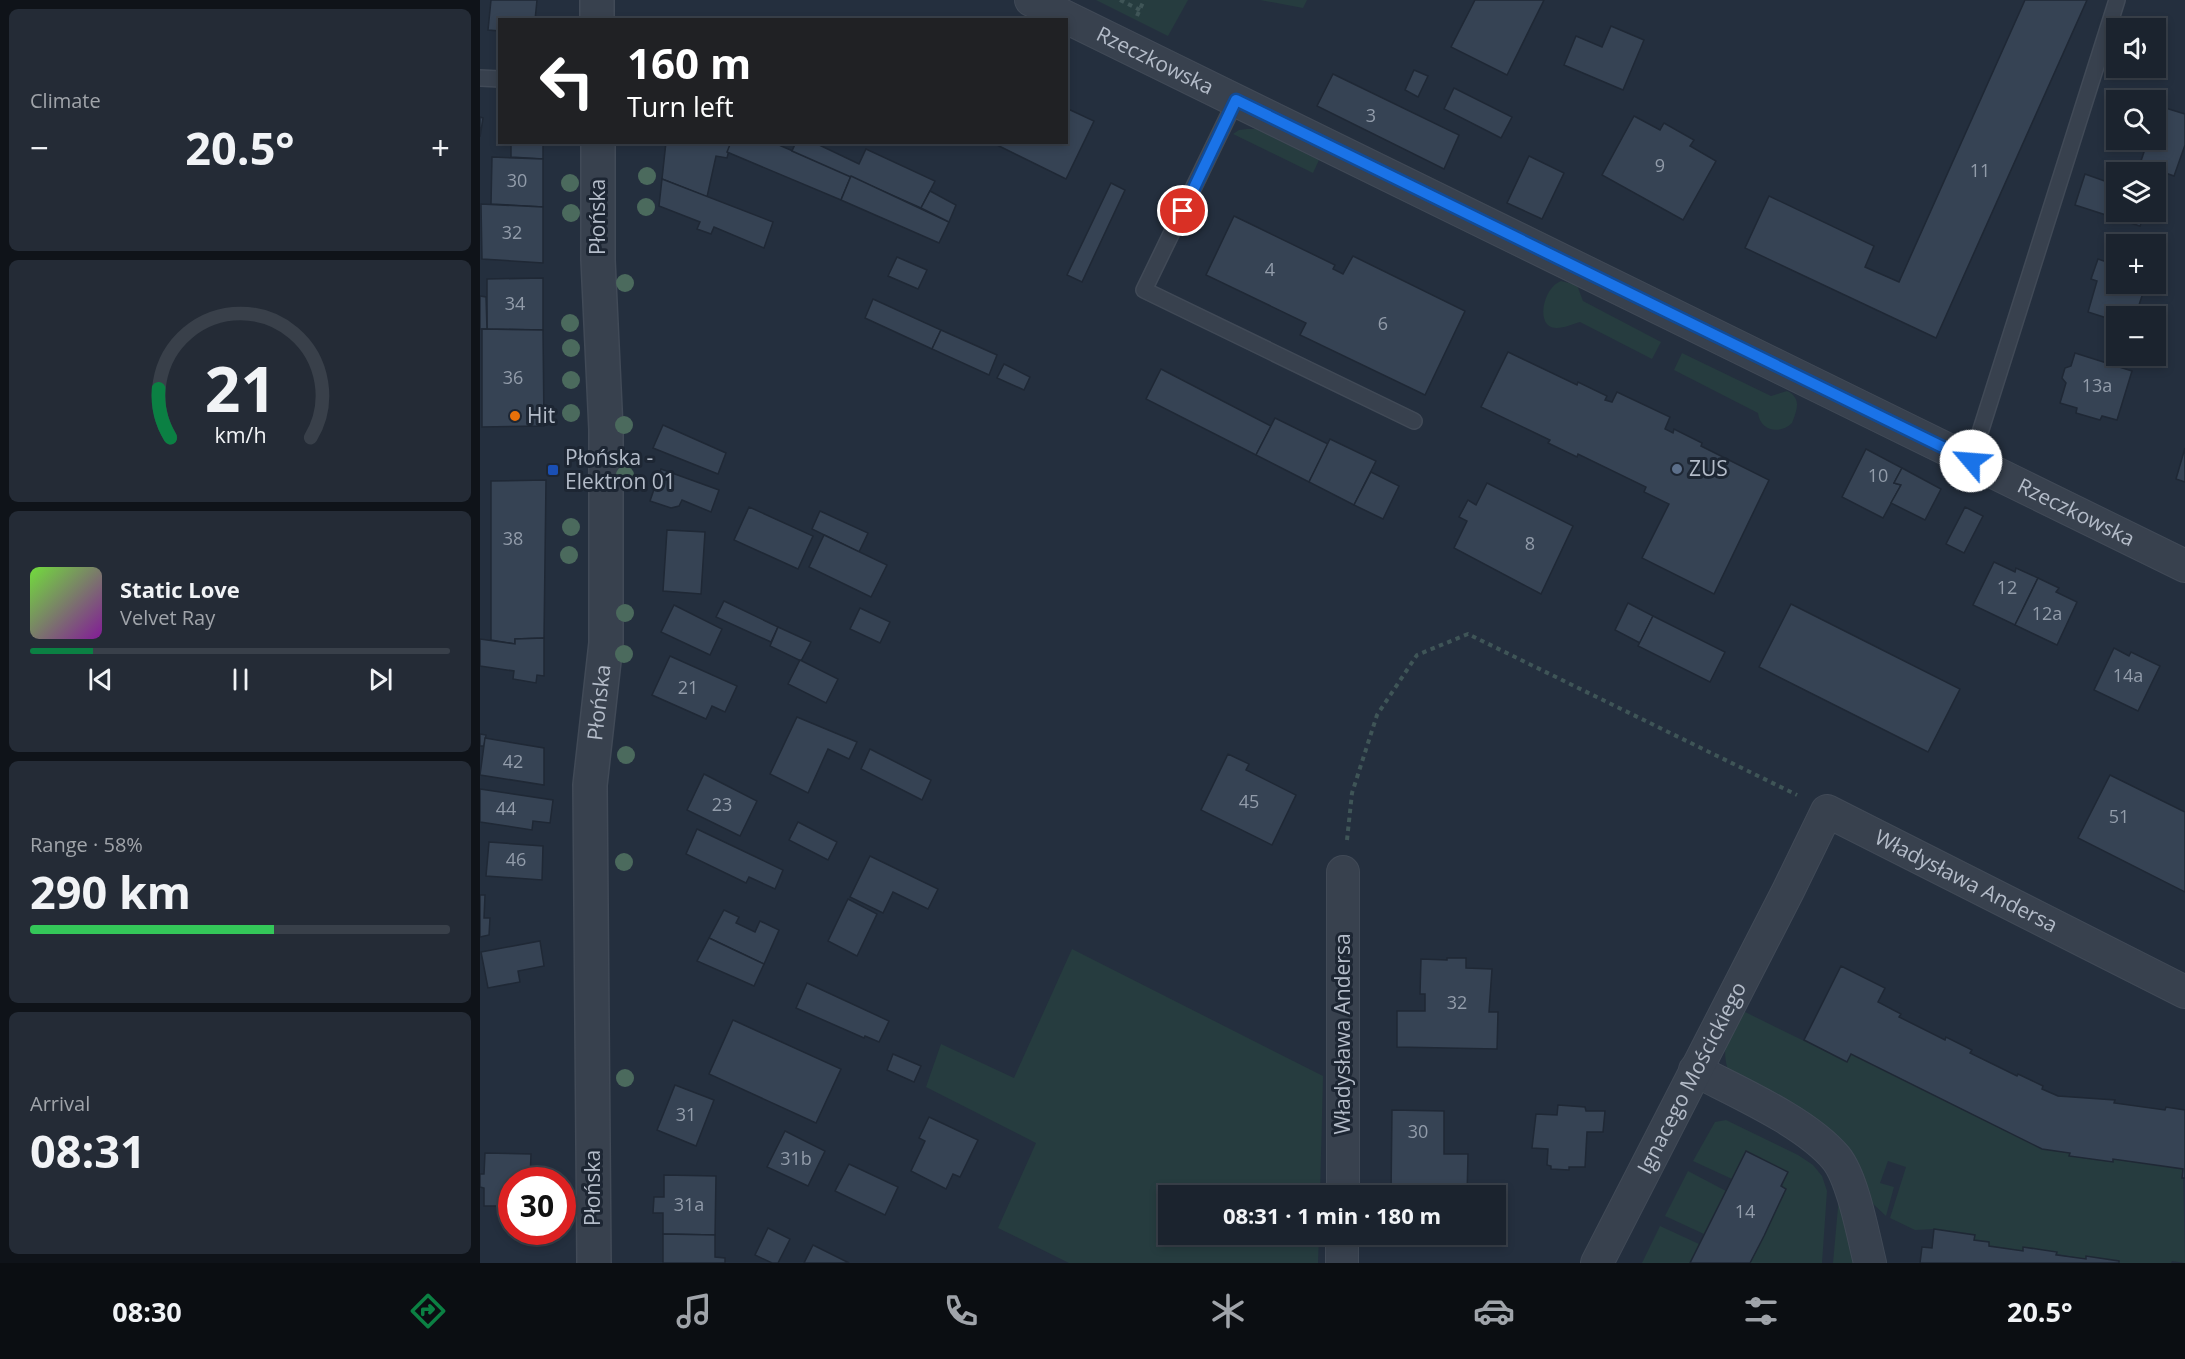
<!DOCTYPE html>
<meta charset="utf-8">
<style>
:root{--surface:#1b232e;--page:#242b36;--text:#f1f3f6;--muted:#a0a4aa;--line:#39404a;--accent:#0b8043}
body{margin:0;font-family:"Open Sans",sans-serif;background:var(--page);color:var(--text);height:100vh;display:flex;flex-direction:column;font-size:22px;white-space:nowrap}
*{box-sizing:border-box;margin:0}
p{font-size:20px;color:var(--muted)}
.icon{flex:none;width:33px;height:33px;fill:none;stroke:currentColor;stroke-width:2;stroke-linecap:round;stroke-linejoin:round}
.map{position:relative;flex:1;overflow:hidden}
.panel{display:flex;flex-direction:column;gap:9px;padding:9px;background:#0f1319;width:480px}
.panel>*{flex:none}
.top-card{position:absolute;left:18px;top:18px;width:570px;height:126px;border-radius:0px;box-shadow:0 3px 9px #0003,0 0 0 2px var(--line);background:#202124;color:#fff;overflow:hidden}
.fabs{position:absolute;left:1626px;top:18px;display:grid;gap:12px}
.fabs a{display:grid;place-items:center;width:60px;height:60px;border-radius:0px;background:var(--surface);box-shadow:0 3px 9px #0003,0 0 0 2px var(--line);font-size:30px}
.speed{position:absolute;left:18px;top:1167px;display:flex;gap:12px;font-size:30px;font-weight:700;text-align:center}
.speed>*{display:grid;place-content:center;width:78px;height:78px;border-radius:50%;background:var(--surface);box-shadow:0 3px 9px #0003,0 0 0 2px var(--line);line-height:1}
.speed .limit{border:9px solid #d22;background:#fff;color:#111}
.pin{position:absolute;display:grid;place-items:center;width:51px;height:51px;color:#fff;margin:-26px;border:3px solid #fff;border-radius:50%;box-shadow:0 2px 6px #0007}
.me{position:absolute;width:66px;margin:-33px;rotate:297deg;stroke-linejoin:round;filter:drop-shadow(0 0 4px #0008)}
.turn{display:flex;align-items:center;gap:21px;height:126px;padding:0 30px;font-size:27px}
.turn .icon{width:78px;height:78px;stroke-width:2.5}
.turn b{display:block;font-size:42px;line-height:51px}
.big{font-size:45px;font-weight:700;line-height:1.1}
.panel .widget{flex:1;display:flex;flex-direction:column;justify-content:center;gap:9px;min-width:0;padding:0 21px;border-radius:9px;background:var(--page)}
.panel .dial{align-items:center;gap:0}
.dial svg{height:156px;overflow:visible;fill:none;stroke:var(--line);stroke-width:7;stroke-linecap:round;text-anchor:middle}
.dial text{fill:var(--text);stroke:none}
.song{display:flex;align-items:center;gap:18px}
.cover{width:72px;height:72px;border-radius:9px;background:linear-gradient(135deg,hsl(100 70% 55%),hsl(290 70% 35%))}
.played{height:6px;border-radius:3px;background:linear-gradient(90deg,var(--accent) 15%,var(--line) 15%)}
.keys{display:flex;justify-content:space-around;direction:ltr}
.heat{display:flex;justify-content:space-between;align-items:center;font-size:33px;direction:ltr}
.charge{height:9px;border-radius:4px;background:linear-gradient(90deg,#34c759 58%,var(--line) 0)}
.trip{position:absolute;left:678px;top:1185px;width:348px;height:60px;border-radius:0px;background:var(--surface);box-shadow:0 3px 9px #0003,0 0 0 2px var(--line);font-weight:700;line-height:60px;text-align:center}
.tabs{display:flex;height:96px;justify-content:space-around;align-items:center;background:#0b0e12;color:var(--muted)}
.tabs .icon{width:42px;height:42px}
.tabs .active{color:var(--accent)}
.tabs b{font-size:27px;color:var(--text)}
main{display:flex;flex:1;min-height:0}
.map>svg:first-child{display:block}
.green{fill:#263c3f}
.building{fill:#364354;stroke:#1f2835;stroke-width:1.5}
.lines{fill:none;stroke-linecap:round;stroke-linejoin:round}
.service-casing{stroke:#414a57;stroke-width:18}
.minor-casing{stroke:#414a57;stroke-width:34}
.tertiary-casing{stroke:#414a57;stroke-width:36}
.path{stroke:#3f5557;stroke-width:4;stroke-dasharray:4.5 4.5;stroke-linecap:butt}
.service{stroke:#38414e;stroke-width:15}
.minor{stroke:#38414e;stroke-width:32}
.tertiary{stroke:#38414e;stroke-width:33}
.tree{fill:#4b6a5d}
.route-casing{stroke:#114b97;stroke-width:15}
.route{stroke:#1a73e8;stroke-width:10}
.food-dot{fill:#e8710a;stroke:#1d2633;stroke-width:2}
.service-dot{fill:#5c6f8a;stroke:#1d2633;stroke-width:2}
.transit-dot{fill:#1a4fb4;stroke:#1d2633;stroke-width:2}
.labels{text-anchor:middle;stroke-width:6;stroke-linejoin:round;paint-order:stroke}
.number-label{font-size:18px;fill:#929caa}
.street-label{font-size:21px;fill:#b4bcc9;stroke:#1d2633}
.poi-label{font-size:21px;fill:#b4bcc9;stroke:#1d2633;text-anchor:start}
</style>
<main>
<section class="panel">
<div class="widget"><p>Climate</p>
<div class="heat"><a>−</a><b class="big">20.5°</b><a>+</a></div>
</div>
<div class="widget dial"><svg viewBox="0 0 100 80">
<path d="M14 69A42 42 0 1 1 86 69"/>
<path d="M14 69A42 42 0 0 1 8 44" stroke="#0b8043"/>
<text x="50" y="56" font-size="32" font-weight="700">21</text>
<text x="50" y="72" font-size="11">km/h</text>
</svg></div>
<div class="widget">
<div class="song"><i class="cover"></i><div><b>Static Love</b><p>Velvet Ray</p></div></div>
<div class="played"></div>
<div class="keys"><svg class="icon" aria-label="previous" viewBox="0 0 24 24"><path d="M18 5L8 12l10 7zM5 5v14"/></svg><svg class="icon" aria-label="pause" viewBox="0 0 24 24"><path d="M8 5v14M16 5v14"/></svg><svg class="icon" aria-label="next" viewBox="0 0 24 24"><path d="M6 5l10 7-10 7zM19 5v14"/></svg></div>
</div>
<div class="widget"><p>Range · 58%</p><b class="big">290 km</b><div class="charge"></div></div>
<div class="widget"><p>Arrival</p><b class="big">08:31</b></div>
</section>
<div class="map">
<svg width="1705" height="1263" viewBox="0 0 1705 1263">
<rect width="100%" height="100%" fill="#242f3e"/>
<!-- green -->
<g class="green">
<polygon points="616,0 708,0 688,36"/>
<polygon points="780,0 827,0 823,8"/>
<polygon points="767,129 776,129 839,160 833,173 753,134 759,130"/>
<path d="M1081 281 1097 285 1103 301 1181 342 1172 359 1100 322C1093 324 1084 328 1077 328 1055 329 1062 288 1081 281Z"/>
<path d="M1202 353 1291 396 1307 391C1322 398 1317 410 1312 423 1300 435 1280 431 1278 413L1194 370Z"/>
<polygon points="592,949 843,1076 840,1195 688,1196 688,1234 839,1235 838,1263 589,1263 518,1228 556,1143 446,1087 461,1044 534,1078"/>
<path d="M1261 1010 1367 1062 1371 1054 1562 1149 1590 1153 1589 1156 1632 1162 1633 1159 1703 1169 1705 1263 1692 1261 1691 1263H1639V1261L1606 1256V1259L1543 1248V1251L1509 1246V1242L1494 1240 1495 1236 1454 1229 1435 1230 1410 1218 1426 1167 1408 1161 1400 1183 1414 1187 1406 1216 1247 1067C1241 1041 1250 1032 1261 1010Z"/>
<polygon points="1246,1120 1318,1155 1333,1165 1342,1176 1347,1191 1342,1263 1270,1263 1284,1236 1307,1173 1252,1179 1213,1161 1235,1122"/>
<polygon points="1208,1171 1246,1191 1224,1234 1185,1216"/>
<polygon points="1359,1196 1373,1255 1374,1263 1353,1263"/>
<polygon points="1180,1226 1219,1244 1210,1263 1162,1263"/>
</g>
<!-- building -->
<g class="building">
<polygon points="11,0 57,0 55,20 20,20 20,31 8,30"/>
<polygon points="995,0 1064,0 1027,75 971,47"/>
<polygon points="1545,0 1607,0 1456,338 1265,248 1289,196 1394,246 1385,267 1419,282"/>
<polygon points="1131,26 1164,40 1143,90 1084,65 1096,36 1122,47"/>
<polygon points="934,70 948,76 938,97 925,90"/>
<polygon points="853,74 979,135 964,169 837,106"/>
<polygon points="974,88 1032,117 1021,138 964,109"/>
<polygon points="1679,106 1705,114 1705,145 1694,176 1660,164 1668,140 1676,140 1676,117"/>
<polygon points="586,108 614,121 586,179 511,142 586,142"/>
<polygon points="1154,116 1180,130 1184,123 1214,140 1210,146 1236,161 1203,220 1122,175"/>
<polygon points="0,117 3,118 0,137"/>
<polygon points="31,142 63,142 63,159 31,157"/>
<polygon points="186,142 251,142 247,158 236,156 227,197 182,179"/>
<polygon points="251,142 292,142 371,176 361,200 247,152"/>
<polygon points="316,142 333,142 379,164 386,149 455,181 441,208 312,151"/>
<polygon points="1049,156 1084,173 1062,219 1027,203"/>
<polygon points="12,157 63,159 63,207 11,204"/>
<polygon points="1605,174 1636,185 1636,212 1665,212 1660,226 1595,205"/>
<polygon points="371,176 469,222 459,243 361,200"/>
<polygon points="182,179 293,222 284,248 234,227 231,234 217,229 220,222 179,206"/>
<polygon points="631,183 645,190 602,282 587,275"/>
<polygon points="450,191 476,205 469,222 441,208"/>
<polygon points="1,204 63,207 63,263 2,259"/>
<polygon points="754,216 855,265 853,269 863,274 873,256 985,311 945,395 820,335 826,323 726,275"/>
<polygon points="417,257 447,270 438,289 408,276"/>
<polygon points="1618,259 1636,265 1636,284 1666,284 1659,305 1665,306 1662,316 1636,316 1636,321 1608,312 1617,281 1611,279"/>
<polygon points="63,278 63,330 7,329 7,279"/>
<polygon points="0,296 6,297 7,329 0,329"/>
<polygon points="393,299 461,330 452,349 385,318"/>
<polygon points="2,329 63,330 64,426 2,427"/>
<polygon points="461,330 517,355 509,375 452,349"/>
<polygon points="1028,352 1097,385 1098,382 1127,396 1125,400 1132,402 1137,392 1190,417 1185,429 1193,433 1194,429 1222,443 1221,446 1289,480 1234,594 1162,558 1189,504 1164,492 1166,487 1098,454 1097,457 1068,443 1070,440 1001,407"/>
<polygon points="1595,353 1652,371 1637,420 1622,416 1620,420 1596,413 1597,408 1580,403 1586,383 1582,378 1585,368 1591,366"/>
<polygon points="524,364 550,377 544,390 517,378"/>
<polygon points="681,369 791,426 776,455 666,399"/>
<polygon points="795,418 848,444 829,482 776,455"/>
<polygon points="183,425 246,453 238,474 173,448"/>
<polygon points="850,439 896,461 874,505 829,482"/>
<polygon points="1705,448 1705,482 1696,479"/>
<polygon points="1386,449 1422,468 1414,483 1421,485 1403,518 1362,497"/>
<polygon points="1422,468 1461,489 1445,520 1411,503 1421,485 1414,483"/>
<polygon points="181,469 239,490 231,512 202,500 199,506 191,508 170,501"/>
<polygon points="891,472 919,486 903,519 874,505"/>
<polygon points="66,480 64,638 35,639 35,644 11,640 11,481"/>
<polygon points="1007,483 1093,526 1061,594 974,548 987,521 979,517 988,500 996,505"/>
<polygon points="269,507 333,536 318,569 254,540"/>
<polygon points="1485,507 1503,516 1484,553 1466,544"/>
<polygon points="340,511 388,533 379,552 332,529"/>
<polygon points="187,530 225,532 221,594 183,591"/>
<polygon points="344,535 407,565 391,597 329,567"/>
<polygon points="1514,562 1535,572 1536,568 1558,578 1535,625 1493,605"/>
<polygon points="1558,578 1579,588 1576,592 1597,602 1577,645 1535,625"/>
<polygon points="244,601 298,627 291,642 236,617"/>
<polygon points="1148,603 1173,616 1160,643 1135,630"/>
<polygon points="1311,604 1480,689 1448,752 1279,667"/>
<polygon points="194,605 242,629 230,655 181,632"/>
<polygon points="380,608 410,622 400,643 370,629"/>
<polygon points="1173,616 1245,652 1230,682 1158,646"/>
<polygon points="298,627 331,642 321,661 290,646"/>
<polygon points="64,638 64,676 57,675 56,683 33,679 34,671 0,666 0,639 35,644 35,639"/>
<polygon points="1634,648 1649,656 1651,652 1680,666 1658,711 1614,690"/>
<polygon points="190,656 257,686 245,712 232,706 226,719 172,695"/>
<polygon points="320,660 358,679 346,703 308,684"/>
<polygon points="317,717 377,742 369,759 348,749 328,793 290,774"/>
<polygon points="0,734 6,735 4,746 0,746"/>
<polygon points="5,738 64,748 64,785 0,775"/>
<polygon points="390,749 451,780 442,800 381,769"/>
<polygon points="748,754 769,764 766,770 816,795 792,845 721,810"/>
<polygon points="224,774 277,801 260,836 207,810"/>
<polygon points="1630,775 1705,812 1705,892 1598,838"/>
<polygon points="0,789 73,800 70,823 53,821 52,830 0,822"/>
<polygon points="318,822 357,842 348,860 309,840"/>
<polygon points="217,829 303,870 295,889 269,877 266,883 206,854"/>
<polygon points="9,842 63,846 62,880 6,876"/>
<polygon points="390,856 458,889 448,909 413,892 403,913 370,897"/>
<polygon points="0,895 5,895 4,918 10,918 9,935 0,937"/>
<polygon points="368,899 397,914 377,956 348,941"/>
<polygon points="244,910 259,917 256,923 275,932 280,921 299,930 284,964 229,938"/>
<polygon points="229,938 284,964 274,986 217,961"/>
<polygon points="60,941 64,966 38,971 40,982 8,988 1,952"/>
<polygon points="967,958 986,958 986,968 1012,969 1009,1012 1018,1012 1017,1049 917,1047 917,1011 945,1011 945,994 940,994 941,959 967,960"/>
<polygon points="1361,966 1405,988 1398,1002 1421,1014 1419,1017 1465,1040 1466,1037 1492,1050 1490,1053 1537,1076 1538,1074 1563,1086 1562,1089 1578,1096 1635,1100 1634,1103 1685,1110 1686,1107 1705,1110 1705,1178 1702,1178 1703,1169 1633,1159 1633,1162 1589,1156 1590,1153 1562,1149 1371,1054 1367,1062 1324,1040"/>
<polygon points="327,983 409,1021 399,1042 385,1036 384,1038 316,1008"/>
<polygon points="253,1020 361,1069 336,1123 229,1074"/>
<polygon points="413,1054 441,1066 434,1082 407,1070"/>
<polygon points="195,1085 234,1100 216,1146 177,1130"/>
<polygon points="1078,1105 1105,1107 1106,1111 1125,1111 1123,1132 1107,1132 1105,1167 1089,1167 1089,1170 1071,1169 1071,1166 1067,1165 1068,1149 1052,1148 1056,1114 1077,1115"/>
<polygon points="912,1110 964,1111 964,1154 988,1154 987,1196 911,1196"/>
<polygon points="449,1117 498,1140 480,1177 473,1174 466,1189 431,1171 445,1141 439,1138"/>
<polygon points="305,1131 345,1151 328,1186 287,1167"/>
<polygon points="1266,1151 1308,1172 1301,1186 1306,1189 1284,1236 1270,1263 1210,1263"/>
<polygon points="5,1153 51,1154 50,1180 32,1180 32,1206 4,1206 4,1188 0,1187 0,1174 4,1174"/>
<polygon points="369,1164 418,1187 405,1215 355,1191"/>
<polygon points="184,1175 236,1176 235,1235 183,1234 183,1213 173,1213 174,1197 184,1197"/>
<polygon points="288,1228 310,1239 298,1263 292,1263 275,1255"/>
<polygon points="1454,1229 1495,1235 1494,1240 1509,1242 1509,1246 1543,1251 1543,1247 1577,1252 1576,1255 1606,1259 1606,1256 1639,1261 1639,1263 1440,1263 1442,1247 1452,1248"/>
<polygon points="183,1234 235,1235 235,1257 245,1258 245,1263 183,1263"/>
<polygon points="333,1245 369,1263 324,1263"/>
</g>
<g class="lines">
<defs>
<g id="service">
<polyline points="0,78 20,79"/>
<polyline points="756,100 664,290 934,421"/>
<polyline points="1491,461 1637,0"/>
</g>
<g id="minor">
<path id="s1" d="M551 0 1705 566"/>
<path d="M1215 1070C1257 1092 1326 1122 1356 1158 1373 1179 1383 1235 1390 1263"/>
<polyline points="863,1196 863,872"/>
<polyline points="862,1263 862,1234"/>
<path id="s2" d="M1117 1263 1308 891 1347 811 1705 992"/>
</g>
<g id="tertiary">
<polyline points="117,20 117,0"/>
<path id="s3" d="M114 1263 110 785 126 643V430L118 260V142"/>
</g>
</defs>
<!-- service casing -->
<use href="#service" class="service-casing"/>
<!-- minor casing -->
<use href="#minor" class="minor-casing"/>
<!-- tertiary casing -->
<use href="#tertiary" class="tertiary-casing"/>
<!-- path -->
<g class="path">
<polyline points="640,0 660,10"/>
<polyline points="657,16 664,0"/>
<polyline points="867,840 872,793 897,715 937,655 988,634 1317,795"/>
</g>
<!-- service -->
<use href="#service" class="service"/>
<!-- minor -->
<use href="#minor" class="minor"/>
<!-- tertiary -->
<use href="#tertiary" class="tertiary"/>
</g>
<!-- trees -->
<g class="tree">
<circle cx="167" cy="176" r="9"/>
<circle cx="90" cy="183" r="9"/>
<circle cx="166" cy="207" r="9"/>
<circle cx="91" cy="213" r="9"/>
<circle cx="145" cy="283" r="9"/>
<circle cx="90" cy="323" r="9"/>
<circle cx="91" cy="348" r="9"/>
<circle cx="91" cy="380" r="9"/>
<circle cx="91" cy="413" r="9"/>
<circle cx="144" cy="425" r="9"/>
<circle cx="145" cy="475" r="9"/>
<circle cx="91" cy="527" r="9"/>
<circle cx="89" cy="555" r="9"/>
<circle cx="145" cy="613" r="9"/>
<circle cx="144" cy="654" r="9"/>
<circle cx="146" cy="755" r="9"/>
<circle cx="144" cy="862" r="9"/>
<circle cx="145" cy="1078" r="9"/>
</g>
<g class="lines">
<defs>
<polyline id="route" points="703,211 756,100 1491,461"/>
</defs>
<!-- route casing -->
<use href="#route" class="route-casing"/>
<!-- route -->
<use href="#route" class="route"/>
</g>
<!-- markers -->
<circle class="food-dot" cx="35" cy="416" r="6"/>
<circle class="service-dot" cx="1197" cy="469" r="6"/>
<rect class="transit-dot" x="67" y="464" width="12" height="12" rx="3"/>
<g class="labels">
<!-- number labels -->
<g class="number-label">
<text x="891" y="122">3</text>
<text x="1180" y="172">9</text>
<text x="1500" y="177">11</text>
<text x="37" y="187">30</text>
<text x="32" y="239">32</text>
<text x="790" y="276">4</text>
<text x="35" y="310">34</text>
<text x="903" y="330">6</text>
<text x="33" y="384">36</text>
<text x="1617" y="392">13a</text>
<text x="1398" y="482">10</text>
<text x="33" y="545">38</text>
<text x="1050" y="550">8</text>
<text x="1527" y="594">12</text>
<text x="1567" y="620">12a</text>
<text x="1648" y="682">14a</text>
<text x="208" y="694">21</text>
<text x="33" y="768">42</text>
<text x="769" y="808">45</text>
<text x="242" y="811">23</text>
<text x="26" y="815">44</text>
<text x="1639" y="823">51</text>
<text x="36" y="866">46</text>
<text x="977" y="1009">32</text>
<text x="206" y="1121">31</text>
<text x="938" y="1138">30</text>
<text x="316" y="1165">31b</text>
<text x="209" y="1211">31a</text>
<text x="1265" y="1218">14</text>
</g>
<!-- street labels -->
<g class="street-label">
<text dy="7" stroke="none"><textPath href="#s1" startOffset="138">Rzeczkowska</textPath></text>
<text transform="translate(118 217) rotate(-90)" y="7">Płońska</text>
<text dy="7" stroke="none"><textPath href="#s1" startOffset="1164">Rzeczkowska</textPath></text>
<text dy="7" stroke="none"><textPath href="#s3" startOffset="561">Płońska</textPath></text>
<text dy="7" stroke="none"><textPath href="#s2" startOffset="663">Władysława Andersa</textPath></text>
<text transform="translate(863 1034) rotate(-90)" y="7">Władysława Andersa</text>
<text dy="7" stroke="none"><textPath href="#s2" startOffset="208">Ignacego Mościckiego</textPath></text>
<text transform="translate(113 1188) rotate(-90)" y="7">Płońska</text>
</g>
<!-- poi labels -->
<g class="poi-label">
<text x="47" y="423">Hit</text>
<text x="85" y="465">Płońska -<tspan x="85" dy="24">Elektron 01</tspan></text>
<text x="1209" y="476">ZUS</text>
</g>
</g>
</svg>
<div class="fabs">
<a><svg class="icon" aria-label="sound" viewBox="0 0 24 24"><path d="M4 9h4l5-4v14l-5-4H4zM17 9q2 3 0 6"/></svg></a>
<a><svg class="icon" aria-label="search" viewBox="0 0 24 24"><circle cx="10" cy="10" r="6"/><path d="M15 15l6 6"/></svg></a>
<a><svg class="icon" aria-label="layers" viewBox="0 0 24 24"><path d="M12 4l9 5-9 5-9-5zM3 14l9 5 9-5"/></svg></a>
<a>+</a>
<a>−</a>
</div>
<div class="speed"><div class="limit">30</div></div>
<div class="pin" style="left:703px;top:211px;background:#d93025"><svg class="icon" aria-label="arrive" viewBox="0 0 24 24"><path d="M6 21V4h12l-3 4 3 4H6"/></svg></div>
<svg class="me" style="left:1491px;top:461px" viewBox="-20 -20 40 40"><circle r="19" fill="#fff"/><path d="M0-13L10 11 0 6-10 11z" fill="#1a73e8"/></svg>
<div class="trip">08:31 · 1 min · 180 m</div>
<div class="top-card">
<div class="turn"><svg class="icon" aria-label="left" viewBox="0 0 24 24"><path d="M17 20v-9H6M10 6l-5 5 5 5"/></svg><div><b>160 m</b>Turn left</div></div>
</div>
</div>
</main>
<nav class="tabs">
<b>08:30</b>
<svg class="icon active" aria-label="directions" viewBox="0 0 24 24"><path d="M12 3l9 9-9 9-9-9zM9 14v-3h6M13 9l2 2-2 2"/></svg>
<svg class="icon" aria-label="music" viewBox="0 0 24 24"><path d="M9 18V5l10-2v13"/><circle cx="6" cy="18" r="3"/><circle cx="16" cy="16" r="3"/></svg>
<svg class="icon" aria-label="phone" viewBox="0 0 24 24"><path d="M5 4h4l2 5-3 2q2 4 5 5l2-3 5 2v4C11 20 4 13 5 4z"/></svg>
<svg class="icon" aria-label="climate" viewBox="0 0 24 24"><path d="M12 3v18M4 7l16 10M4 17L20 7"/></svg>
<svg class="icon" aria-label="car" viewBox="0 0 24 24"><path d="M5 17H2v-5l4-1 3-4h7l3 4 3 1v5h-3M9 17h6M6 11h13"/><circle cx="7" cy="17" r="2"/><circle cx="17" cy="17" r="2"/></svg>
<svg class="icon" aria-label="filters" viewBox="0 0 24 24"><path d="M4 7h16M4 17h16"/><circle cx="9" cy="7" r="2"/><circle cx="15" cy="17" r="2"/></svg>
<b>20.5°</b>
</nav>
